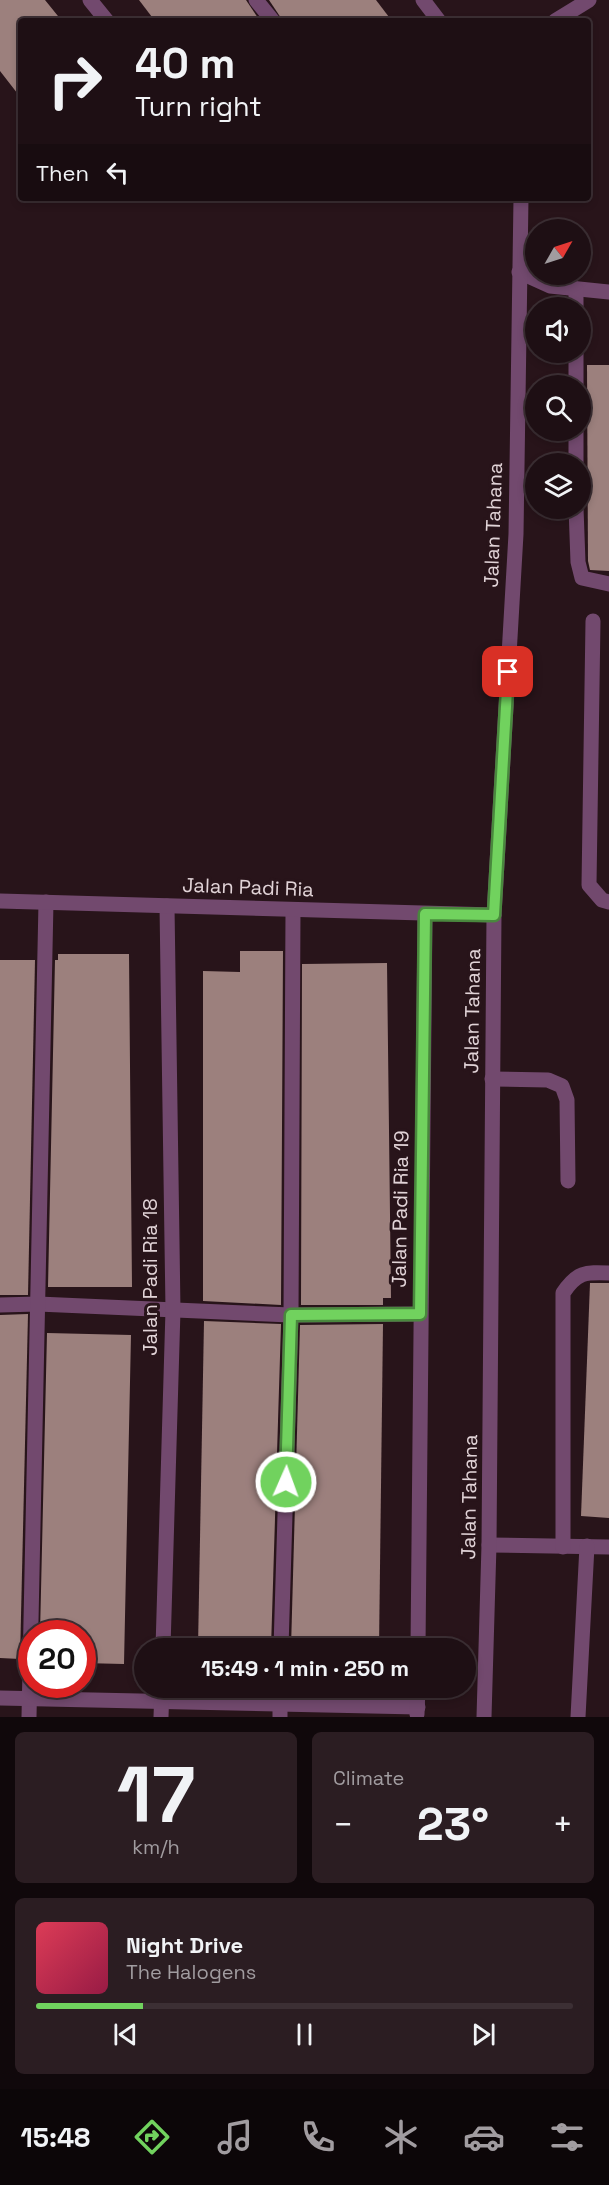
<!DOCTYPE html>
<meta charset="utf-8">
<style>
:root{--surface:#1e0f14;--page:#2b1d22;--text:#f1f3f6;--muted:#a19ca0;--line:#3c2f34;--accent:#71d25e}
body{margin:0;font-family:"Space Grotesk",sans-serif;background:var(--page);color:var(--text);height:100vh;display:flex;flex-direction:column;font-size:22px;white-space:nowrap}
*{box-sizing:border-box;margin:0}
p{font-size:20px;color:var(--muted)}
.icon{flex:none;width:33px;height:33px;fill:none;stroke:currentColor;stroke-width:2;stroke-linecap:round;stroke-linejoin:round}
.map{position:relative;height:1717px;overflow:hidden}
.sheet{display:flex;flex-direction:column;gap:15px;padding:15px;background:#10080b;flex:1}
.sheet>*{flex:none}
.guide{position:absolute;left:18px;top:18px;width:573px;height:183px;border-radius:6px;box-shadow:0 3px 9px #0003,0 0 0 2px var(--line);background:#1e0f14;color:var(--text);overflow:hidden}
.needle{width:39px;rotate:51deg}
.fabs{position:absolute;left:525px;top:219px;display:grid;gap:12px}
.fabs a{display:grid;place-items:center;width:66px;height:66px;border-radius:50%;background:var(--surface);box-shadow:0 3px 9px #0003,0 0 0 2px var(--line);font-size:30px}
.speed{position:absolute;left:18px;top:1620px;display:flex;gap:12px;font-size:30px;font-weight:700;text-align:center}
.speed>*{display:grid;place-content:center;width:78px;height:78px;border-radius:50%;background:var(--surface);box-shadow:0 3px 9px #0003,0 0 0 2px var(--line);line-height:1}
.speed .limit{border:9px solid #d22;background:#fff;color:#111}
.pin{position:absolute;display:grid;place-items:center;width:51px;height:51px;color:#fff;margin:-26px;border-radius:12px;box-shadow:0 3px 9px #0006}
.me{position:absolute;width:66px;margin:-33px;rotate:2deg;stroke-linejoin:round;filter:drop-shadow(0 0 4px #0008)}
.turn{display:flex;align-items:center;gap:21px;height:126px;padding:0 18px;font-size:27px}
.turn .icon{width:78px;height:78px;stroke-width:2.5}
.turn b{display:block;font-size:42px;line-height:51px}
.then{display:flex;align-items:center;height:57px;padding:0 18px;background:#0003;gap:12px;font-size:22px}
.big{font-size:45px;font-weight:800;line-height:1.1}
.sheet .widget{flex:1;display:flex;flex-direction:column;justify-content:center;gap:9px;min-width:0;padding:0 21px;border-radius:9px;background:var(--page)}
.sheet .dial{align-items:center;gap:0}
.dial b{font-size:78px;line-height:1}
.song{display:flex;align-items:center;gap:18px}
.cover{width:72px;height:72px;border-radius:9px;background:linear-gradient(135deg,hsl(350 70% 55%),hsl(340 70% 35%))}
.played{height:6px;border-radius:3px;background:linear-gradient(90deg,var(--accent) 20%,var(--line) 20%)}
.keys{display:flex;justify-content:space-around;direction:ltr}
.heat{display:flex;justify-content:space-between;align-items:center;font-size:33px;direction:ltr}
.sheet .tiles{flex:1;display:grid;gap:15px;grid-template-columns:1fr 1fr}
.widget:last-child{grid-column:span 2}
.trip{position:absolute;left:134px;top:1638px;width:342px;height:60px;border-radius:30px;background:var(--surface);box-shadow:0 3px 9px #0003,0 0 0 2px var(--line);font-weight:800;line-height:60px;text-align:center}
.dock{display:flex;height:96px;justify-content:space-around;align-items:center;background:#0c0608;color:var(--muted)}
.dock .icon{width:42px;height:42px}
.dock .current{color:var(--accent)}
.dock b{font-size:27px;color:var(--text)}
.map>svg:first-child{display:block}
.building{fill:#9c807d}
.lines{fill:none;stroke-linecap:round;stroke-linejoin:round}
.service{stroke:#72496e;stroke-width:15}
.minor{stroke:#72496e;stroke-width:15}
.tertiary{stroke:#72496e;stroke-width:15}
.route-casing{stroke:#49883d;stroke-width:15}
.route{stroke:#71d25e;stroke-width:10}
.labels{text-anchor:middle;stroke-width:6;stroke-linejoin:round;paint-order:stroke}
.street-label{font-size:20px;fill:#e1d3d7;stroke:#28141a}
</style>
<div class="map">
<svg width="609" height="1717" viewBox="0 0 609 1717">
<rect width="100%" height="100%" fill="#28141a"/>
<!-- building -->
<g class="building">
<polygon points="0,0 45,0 62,21 21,21 21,98 0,71"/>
<polygon points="139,0 246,0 260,21 155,21"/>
<polygon points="269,0 376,0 392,21 283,21"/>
<polygon points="587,365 609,365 609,571 590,570 588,561"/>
<polygon points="240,951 283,951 281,1305 203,1301 203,971 240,972"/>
<polygon points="58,954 129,954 132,1287 48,1287 55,960 58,960"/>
<polygon points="0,960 35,960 28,1295 0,1295"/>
<polygon points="387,963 391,1298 383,1298 383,1305 301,1305 302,964"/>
<polygon points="590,1283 609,1283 609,1518 581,1516"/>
<polygon points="28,1314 20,1659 0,1658 0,1315"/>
<polygon points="204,1321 281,1324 271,1648 198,1648"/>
<polygon points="383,1324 379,1648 291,1648 300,1325"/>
<polygon points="47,1333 131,1335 124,1664 82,1663 82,1634 40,1634"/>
</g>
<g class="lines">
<!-- service -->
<g class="service">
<polyline points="256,0 273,21"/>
<polyline points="519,272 550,286 609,292"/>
<polyline points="576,289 576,308"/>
<polyline points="576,386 576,352"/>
<polyline points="576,464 576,430"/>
<polyline points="576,508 578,562 582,578 609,584"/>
<polyline points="593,621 589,885 602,900 609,902"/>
<polyline points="492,1079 548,1080 562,1086 567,1100 568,1181"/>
<polyline points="0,1305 38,1304 291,1315 420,1314"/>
<polyline points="489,1545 609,1547"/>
<path d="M563 1547V1293C577 1272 585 1272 609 1273"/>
<polyline points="281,1648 291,1315 293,910"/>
<polyline points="29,1717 46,902"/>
<polyline points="280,1717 280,1688"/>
<polyline points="578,1717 587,1546"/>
</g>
<!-- minor -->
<g class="minor">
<polyline points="90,0 107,21"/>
<polyline points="423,0 439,21"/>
<polyline points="163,1648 173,1310 167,906"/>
<polyline points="418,1648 425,914"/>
<polyline points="0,1698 418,1707"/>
<polyline points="417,1714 418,1688"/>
<polyline points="161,1717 162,1688"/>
<polyline points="484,1717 489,1545 494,915"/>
</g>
<!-- tertiary -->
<g class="tertiary">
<polyline points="555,21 589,0"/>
<polyline points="0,901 494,915 516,534 521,198"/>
</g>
</g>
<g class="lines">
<defs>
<polyline id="route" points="286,1482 291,1315 420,1314 425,914 494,915 508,672"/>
</defs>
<!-- route casing -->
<use href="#route" class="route-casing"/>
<!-- route -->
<use href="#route" class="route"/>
</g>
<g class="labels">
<!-- street labels -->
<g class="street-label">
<text transform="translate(493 525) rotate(-88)" y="7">Jalan Tahana</text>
<text transform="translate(248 887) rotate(2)" y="7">Jalan Padi Ria</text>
<text transform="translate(472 1011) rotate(-89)" y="7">Jalan Tahana</text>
<text transform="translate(400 1209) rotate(-89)" y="7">Jalan Padi Ria 19</text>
<text transform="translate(150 1277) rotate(-90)" y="7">Jalan Padi Ria 18</text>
<text transform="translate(469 1497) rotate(-89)" y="7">Jalan Tahana</text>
</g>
</g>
</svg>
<div class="fabs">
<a><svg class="needle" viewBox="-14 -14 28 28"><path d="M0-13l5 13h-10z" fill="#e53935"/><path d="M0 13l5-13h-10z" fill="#a19ca0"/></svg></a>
<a><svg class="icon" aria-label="sound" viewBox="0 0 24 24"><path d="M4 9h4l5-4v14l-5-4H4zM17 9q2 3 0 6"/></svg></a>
<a><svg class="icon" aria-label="search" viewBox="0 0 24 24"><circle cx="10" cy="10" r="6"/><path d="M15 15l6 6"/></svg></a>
<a><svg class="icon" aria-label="layers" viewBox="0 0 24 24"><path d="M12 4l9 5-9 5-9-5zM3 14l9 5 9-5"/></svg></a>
</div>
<div class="speed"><div class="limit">20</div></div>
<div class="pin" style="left:508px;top:672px;background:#d93025"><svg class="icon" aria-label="arrive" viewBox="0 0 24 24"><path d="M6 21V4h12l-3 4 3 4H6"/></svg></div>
<svg class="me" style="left:286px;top:1482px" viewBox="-20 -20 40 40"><circle r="17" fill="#71d25e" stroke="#fff" stroke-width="3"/><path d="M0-11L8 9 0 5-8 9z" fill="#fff"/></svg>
<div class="trip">15:49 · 1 min · 250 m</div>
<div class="guide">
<div class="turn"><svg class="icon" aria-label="right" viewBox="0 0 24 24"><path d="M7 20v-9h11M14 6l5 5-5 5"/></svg><div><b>40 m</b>Turn right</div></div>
<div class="then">Then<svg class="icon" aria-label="left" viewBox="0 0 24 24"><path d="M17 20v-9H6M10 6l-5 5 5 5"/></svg></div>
</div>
</div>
<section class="sheet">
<div class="tiles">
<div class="widget dial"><b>17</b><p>km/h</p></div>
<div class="widget"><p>Climate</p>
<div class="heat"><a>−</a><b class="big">23°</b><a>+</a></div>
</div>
<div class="widget">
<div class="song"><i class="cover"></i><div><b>Night Drive</b><p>The Halogens</p></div></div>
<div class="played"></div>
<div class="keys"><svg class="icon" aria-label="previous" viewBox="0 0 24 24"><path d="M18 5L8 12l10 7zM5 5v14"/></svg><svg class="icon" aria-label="pause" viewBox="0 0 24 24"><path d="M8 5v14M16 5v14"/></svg><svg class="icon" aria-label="next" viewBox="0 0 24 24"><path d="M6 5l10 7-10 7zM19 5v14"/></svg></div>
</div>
</div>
</section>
<nav class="dock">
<b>15:48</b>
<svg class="icon current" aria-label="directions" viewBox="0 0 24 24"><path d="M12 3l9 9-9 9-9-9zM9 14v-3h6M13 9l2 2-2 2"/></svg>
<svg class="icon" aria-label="music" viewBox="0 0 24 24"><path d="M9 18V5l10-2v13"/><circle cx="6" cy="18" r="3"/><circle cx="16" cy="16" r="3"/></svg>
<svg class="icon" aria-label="phone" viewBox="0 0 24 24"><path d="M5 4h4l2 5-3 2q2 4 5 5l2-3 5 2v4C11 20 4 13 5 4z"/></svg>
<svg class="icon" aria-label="climate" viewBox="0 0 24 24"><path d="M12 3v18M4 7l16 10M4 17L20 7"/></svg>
<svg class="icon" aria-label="car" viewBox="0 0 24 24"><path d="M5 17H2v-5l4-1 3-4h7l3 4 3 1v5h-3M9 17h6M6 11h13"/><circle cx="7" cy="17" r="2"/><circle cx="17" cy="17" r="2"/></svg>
<svg class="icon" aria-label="filters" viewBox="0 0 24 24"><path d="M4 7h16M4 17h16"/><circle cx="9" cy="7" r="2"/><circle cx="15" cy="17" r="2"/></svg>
</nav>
